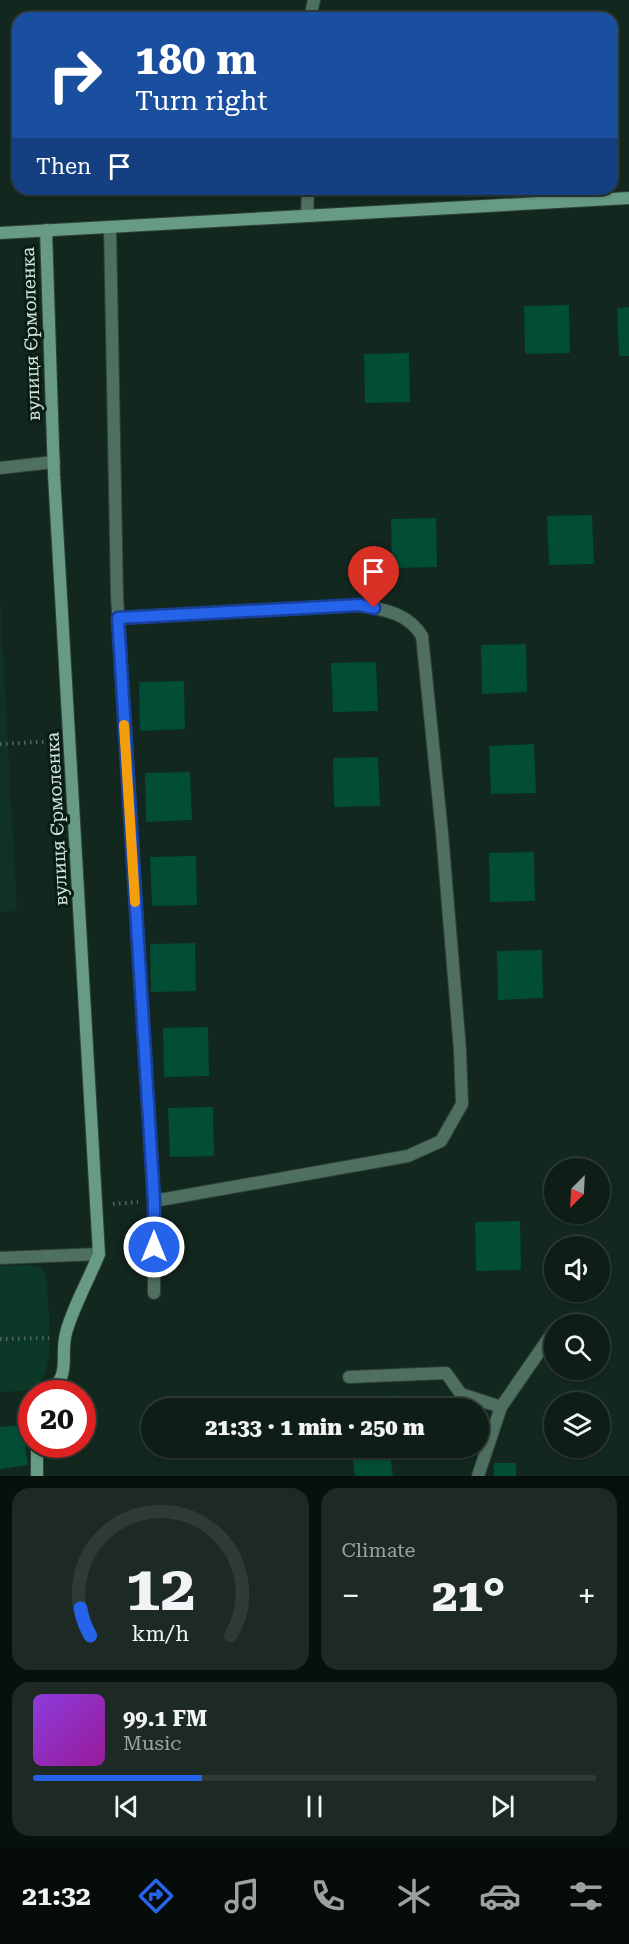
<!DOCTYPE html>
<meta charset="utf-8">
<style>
:root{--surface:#0e1d16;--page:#1c2a23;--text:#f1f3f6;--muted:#9ba2a1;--line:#2e3b35;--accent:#2563eb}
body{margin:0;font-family:"Roboto Serif",serif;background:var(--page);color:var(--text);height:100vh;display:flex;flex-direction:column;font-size:22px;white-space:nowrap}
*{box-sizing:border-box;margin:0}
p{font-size:20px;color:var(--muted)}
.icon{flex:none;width:33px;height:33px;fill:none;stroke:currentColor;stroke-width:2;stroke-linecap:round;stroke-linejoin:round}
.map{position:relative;height:1476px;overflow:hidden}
.drawer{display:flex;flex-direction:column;gap:12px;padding:12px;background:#08100c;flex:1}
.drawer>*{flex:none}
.banner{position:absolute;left:12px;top:12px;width:606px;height:183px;border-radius:18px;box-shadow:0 2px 4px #0004,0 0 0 2px var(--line);background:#1a4fa0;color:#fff;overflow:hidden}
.needle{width:39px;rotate:204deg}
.buttons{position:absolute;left:544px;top:1158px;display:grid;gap:12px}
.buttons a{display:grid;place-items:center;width:66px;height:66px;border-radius:50%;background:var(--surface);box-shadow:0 2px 4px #0004,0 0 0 2px var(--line);font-size:30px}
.speed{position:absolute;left:18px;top:1380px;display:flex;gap:12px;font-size:30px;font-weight:700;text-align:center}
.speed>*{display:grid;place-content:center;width:78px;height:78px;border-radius:50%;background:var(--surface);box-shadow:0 2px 4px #0004,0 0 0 2px var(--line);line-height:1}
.speed .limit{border:9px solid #d22;background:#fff;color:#111}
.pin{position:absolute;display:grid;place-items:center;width:51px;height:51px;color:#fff;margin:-62px -26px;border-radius:50% 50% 50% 0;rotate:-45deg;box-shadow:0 0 6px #0007}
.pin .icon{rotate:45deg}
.me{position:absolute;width:66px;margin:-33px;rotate:0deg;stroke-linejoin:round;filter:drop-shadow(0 0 4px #0008)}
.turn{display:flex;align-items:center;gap:21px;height:126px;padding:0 24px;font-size:27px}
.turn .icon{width:78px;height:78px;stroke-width:2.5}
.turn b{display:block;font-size:42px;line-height:51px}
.then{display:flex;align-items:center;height:57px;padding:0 24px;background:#0003;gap:12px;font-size:22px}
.big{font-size:45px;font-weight:800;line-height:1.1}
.drawer .tile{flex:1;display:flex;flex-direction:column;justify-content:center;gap:9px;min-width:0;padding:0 21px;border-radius:18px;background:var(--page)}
.drawer .dial{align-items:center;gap:0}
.dial svg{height:156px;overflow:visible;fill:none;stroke:var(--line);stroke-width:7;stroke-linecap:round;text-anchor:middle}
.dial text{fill:var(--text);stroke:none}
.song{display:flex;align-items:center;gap:18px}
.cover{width:72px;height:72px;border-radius:9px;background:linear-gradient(135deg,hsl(270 70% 55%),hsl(300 70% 35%))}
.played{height:6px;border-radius:3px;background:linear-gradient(90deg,var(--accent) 30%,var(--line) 30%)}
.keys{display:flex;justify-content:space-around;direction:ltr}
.heat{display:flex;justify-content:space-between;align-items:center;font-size:33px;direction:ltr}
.drawer .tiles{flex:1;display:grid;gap:12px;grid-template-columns:1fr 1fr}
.tile:last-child{grid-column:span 2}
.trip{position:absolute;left:141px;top:1398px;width:348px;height:60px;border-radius:30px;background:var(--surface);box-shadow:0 2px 4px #0004,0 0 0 2px var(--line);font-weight:800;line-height:60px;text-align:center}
.tab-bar{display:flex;height:96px;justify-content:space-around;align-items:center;background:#060c09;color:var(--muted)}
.tab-bar .icon{width:42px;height:42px}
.tab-bar .active{color:var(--accent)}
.tab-bar b{font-size:27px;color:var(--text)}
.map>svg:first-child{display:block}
.built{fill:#123125}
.green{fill:#0c3828}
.building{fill:#024d36}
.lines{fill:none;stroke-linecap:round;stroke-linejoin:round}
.lane-casing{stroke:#2e4239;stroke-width:14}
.street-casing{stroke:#2e4239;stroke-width:14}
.secondary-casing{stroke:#2e4239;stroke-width:14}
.path{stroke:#53665d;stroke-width:4;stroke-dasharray:1.5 4.5;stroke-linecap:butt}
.lane{stroke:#4f6f61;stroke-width:12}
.street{stroke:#4f6f61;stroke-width:12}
.secondary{stroke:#679b84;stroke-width:12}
.route-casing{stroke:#184099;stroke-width:15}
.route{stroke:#2563eb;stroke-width:10}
.slow{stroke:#f59e0b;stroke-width:10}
.labels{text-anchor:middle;stroke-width:6;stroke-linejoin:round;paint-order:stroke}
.street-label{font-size:18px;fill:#d8e5de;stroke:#081e15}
</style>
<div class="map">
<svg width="629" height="1476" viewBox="0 0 629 1476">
<rect width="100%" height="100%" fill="#12271e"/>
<!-- built -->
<polygon class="built" points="0,596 17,911 0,912"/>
<!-- green -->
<path class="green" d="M31 1265 41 1267 46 1275C47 1299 57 1363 40 1382 29 1393 14 1391 0 1392V1266Z"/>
<!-- building -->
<g class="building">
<polygon points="569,305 570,353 525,354 524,306"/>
<polygon points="629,307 629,356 619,356 617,308"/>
<polygon points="409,353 410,402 365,403 364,354"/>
<polygon points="592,515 594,564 549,565 547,516"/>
<polygon points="436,518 437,567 392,568 391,519"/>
<polygon points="526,644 527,692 482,694 481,645"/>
<polygon points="376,662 378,711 333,712 331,663"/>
<polygon points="184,681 185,729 140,731 139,682"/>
<polygon points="534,744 536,793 491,794 489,746"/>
<polygon points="378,757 380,806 334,807 333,758"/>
<polygon points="190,772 192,820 146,822 145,773"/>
<polygon points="534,852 535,901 490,902 489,853"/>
<polygon points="196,856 197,905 152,906 150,857"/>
<polygon points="195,943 196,991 151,992 150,944"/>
<polygon points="542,950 543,998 498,1000 497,951"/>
<polygon points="208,1027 209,1076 164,1077 163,1028"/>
<polygon points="213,1107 214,1156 170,1157 168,1108"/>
<polygon points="520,1221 521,1270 476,1271 475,1222"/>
<polygon points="398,1395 400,1408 323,1408 323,1406"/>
<polygon points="22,1425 28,1465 0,1469 0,1427"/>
<polygon points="351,1448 389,1448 393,1476 355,1476"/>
<rect x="494" y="1463" width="22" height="13"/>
</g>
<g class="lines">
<defs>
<g id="lane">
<polyline points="310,18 314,0"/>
<polyline points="307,216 308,189"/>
<polyline points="110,227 117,596 154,1201 154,1293"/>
<polyline points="0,468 54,462"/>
<path d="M118 618 360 605C385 610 408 613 422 636L442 833 460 1050 462 1104 441 1141 408 1156 154 1201"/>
<polyline points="349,1377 446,1373 461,1394 501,1407"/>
<polyline points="478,1476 501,1407 555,1329"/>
</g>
<polyline id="street" points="0,1258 99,1254"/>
<g id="secondary">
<path d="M46 230 54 475 99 1254C91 1275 68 1317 65 1338 61 1360 71 1376 47 1394"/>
<polyline points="0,233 629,198"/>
<polyline points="37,1476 37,1444"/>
</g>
</defs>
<!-- lane casing -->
<use href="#lane" class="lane-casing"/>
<!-- street casing -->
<use href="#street" class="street-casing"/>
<!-- secondary casing -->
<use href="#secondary" class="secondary-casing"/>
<!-- path -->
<g class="path">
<polyline points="0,744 55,741"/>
<polyline points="113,1204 138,1202"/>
<polyline points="0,1339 49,1338"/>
</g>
<!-- lane -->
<use href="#lane" class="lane"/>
<!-- street -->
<use href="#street" class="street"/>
<!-- secondary -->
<use href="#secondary" class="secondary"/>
</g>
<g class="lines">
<defs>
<polyline id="route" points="154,1247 154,1201 118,618 360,605 374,608"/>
</defs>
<!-- route casing -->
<use href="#route" class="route-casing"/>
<!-- route -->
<use href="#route" class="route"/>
<!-- slow -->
<polyline class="slow" points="124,725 135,902"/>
</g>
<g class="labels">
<!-- street labels -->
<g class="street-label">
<text transform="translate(31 334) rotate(-92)" y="6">вулиця Єрмоленка</text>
<text transform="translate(57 819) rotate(-93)" y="6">вулиця Єрмоленка</text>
</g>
</g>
</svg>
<div class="buttons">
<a><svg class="needle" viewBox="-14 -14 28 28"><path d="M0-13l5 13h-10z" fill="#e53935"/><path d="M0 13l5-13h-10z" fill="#9ba2a1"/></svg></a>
<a><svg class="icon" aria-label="sound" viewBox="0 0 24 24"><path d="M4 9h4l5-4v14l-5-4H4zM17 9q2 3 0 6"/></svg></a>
<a><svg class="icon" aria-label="search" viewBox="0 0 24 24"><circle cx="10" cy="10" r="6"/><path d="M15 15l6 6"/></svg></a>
<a><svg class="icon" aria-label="layers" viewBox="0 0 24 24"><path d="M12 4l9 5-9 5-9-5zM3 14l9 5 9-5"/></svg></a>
</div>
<div class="speed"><div class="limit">20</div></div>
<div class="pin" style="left:374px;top:608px;background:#d93025"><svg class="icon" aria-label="arrive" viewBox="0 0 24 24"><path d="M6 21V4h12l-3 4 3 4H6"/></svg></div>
<svg class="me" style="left:154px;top:1247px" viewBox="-20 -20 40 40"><circle r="17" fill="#2563eb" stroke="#fff" stroke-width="3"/><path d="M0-11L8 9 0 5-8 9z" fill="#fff"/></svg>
<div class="trip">21:33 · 1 min · 250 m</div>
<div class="banner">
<div class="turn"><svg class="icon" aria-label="right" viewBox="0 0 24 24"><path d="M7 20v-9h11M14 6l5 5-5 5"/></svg><div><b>180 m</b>Turn right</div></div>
<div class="then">Then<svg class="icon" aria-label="arrive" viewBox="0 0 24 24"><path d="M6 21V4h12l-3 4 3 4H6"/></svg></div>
</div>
</div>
<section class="drawer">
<div class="tiles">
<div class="tile dial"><svg viewBox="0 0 100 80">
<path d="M14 69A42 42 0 1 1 86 69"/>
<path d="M14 69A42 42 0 0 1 9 55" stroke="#2563eb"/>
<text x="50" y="56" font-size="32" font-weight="700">12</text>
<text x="50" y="72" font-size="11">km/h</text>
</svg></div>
<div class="tile"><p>Climate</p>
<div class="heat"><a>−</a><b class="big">21°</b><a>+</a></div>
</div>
<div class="tile">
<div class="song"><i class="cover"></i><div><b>99.1 FM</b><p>Music</p></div></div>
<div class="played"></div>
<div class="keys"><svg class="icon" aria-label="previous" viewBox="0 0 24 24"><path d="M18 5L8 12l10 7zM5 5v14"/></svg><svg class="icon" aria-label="pause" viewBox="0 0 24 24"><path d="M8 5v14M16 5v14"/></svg><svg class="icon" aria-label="next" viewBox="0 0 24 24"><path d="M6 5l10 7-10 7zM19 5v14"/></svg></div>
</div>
</div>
</section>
<nav class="tab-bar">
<b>21:32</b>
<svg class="icon active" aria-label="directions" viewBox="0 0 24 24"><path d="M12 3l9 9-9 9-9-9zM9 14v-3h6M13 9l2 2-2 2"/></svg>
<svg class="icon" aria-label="music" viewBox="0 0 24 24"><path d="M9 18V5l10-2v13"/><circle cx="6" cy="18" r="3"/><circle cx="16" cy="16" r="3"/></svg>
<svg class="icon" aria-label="phone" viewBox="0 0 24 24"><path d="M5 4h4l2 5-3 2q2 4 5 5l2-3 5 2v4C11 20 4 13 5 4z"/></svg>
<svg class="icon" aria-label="climate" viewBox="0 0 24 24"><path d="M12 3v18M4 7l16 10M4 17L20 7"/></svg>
<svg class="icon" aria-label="car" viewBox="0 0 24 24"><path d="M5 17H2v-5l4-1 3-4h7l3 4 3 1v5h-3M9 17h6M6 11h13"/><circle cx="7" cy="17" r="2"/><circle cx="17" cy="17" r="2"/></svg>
<svg class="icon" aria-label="filters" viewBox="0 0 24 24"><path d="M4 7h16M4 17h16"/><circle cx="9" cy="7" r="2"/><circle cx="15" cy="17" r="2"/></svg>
</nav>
